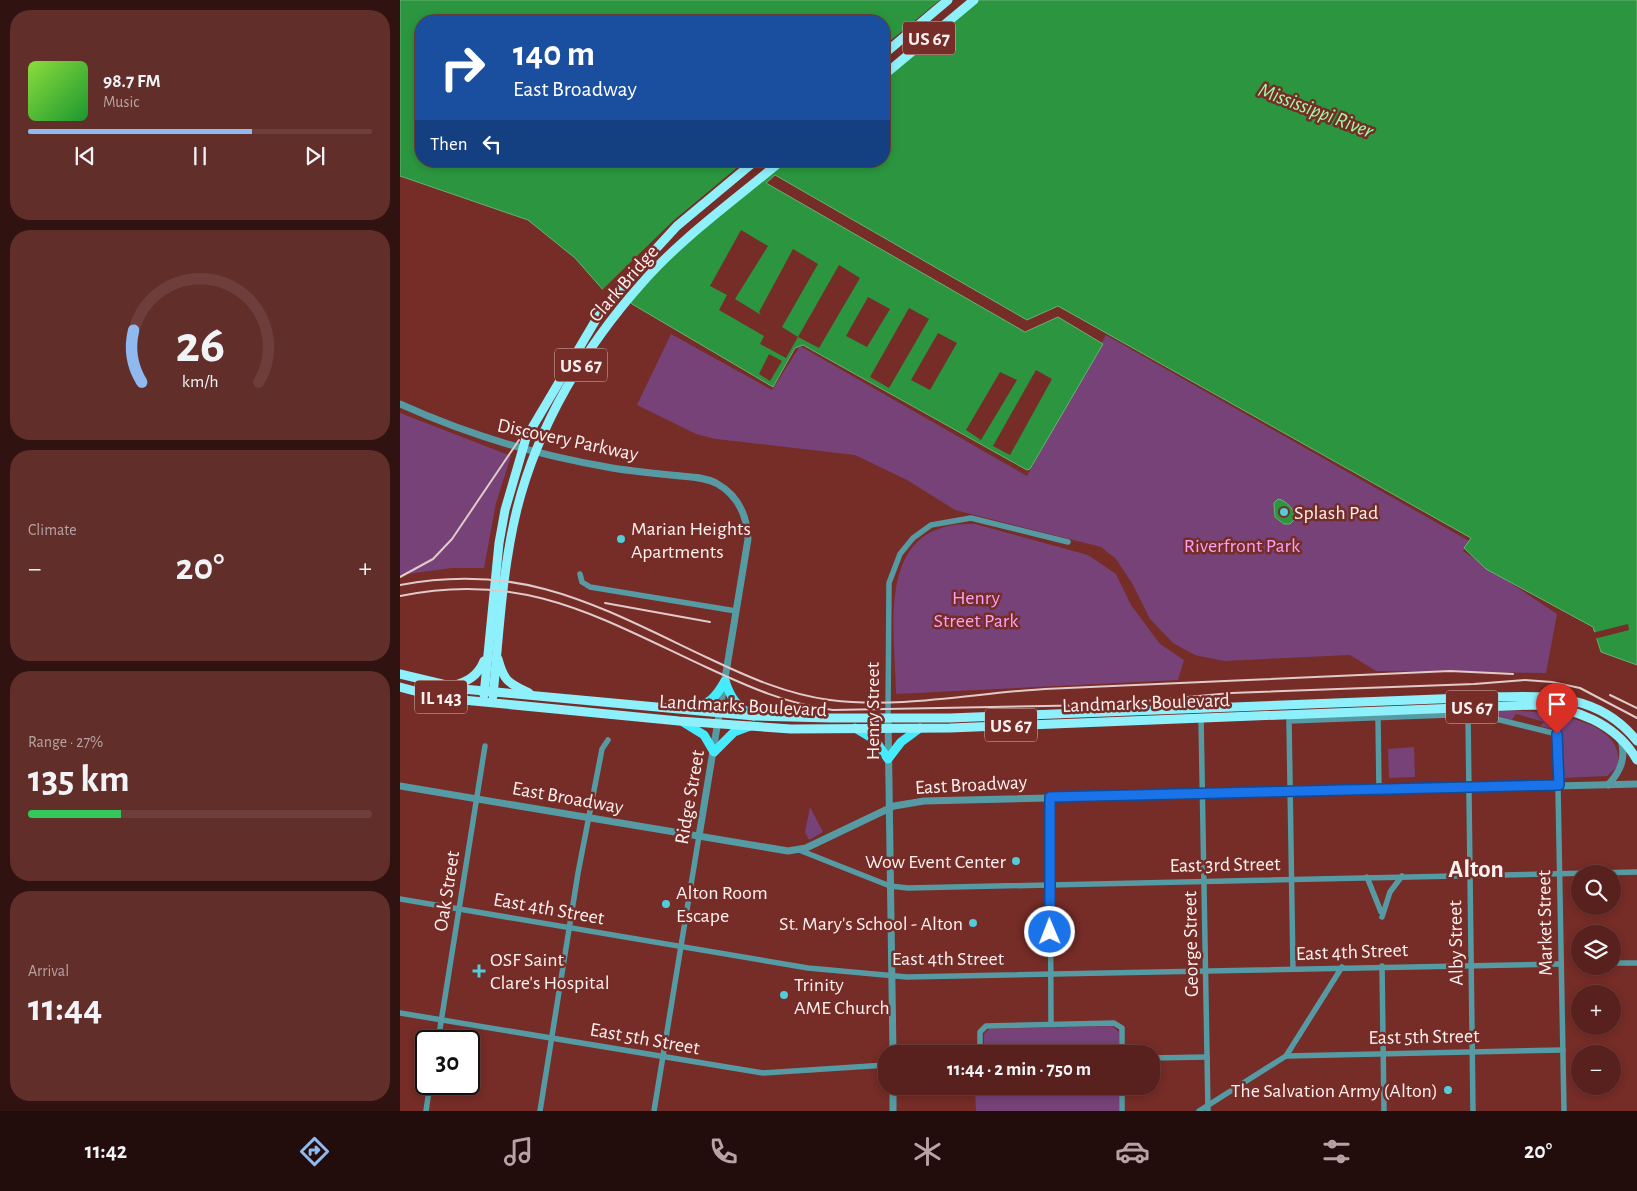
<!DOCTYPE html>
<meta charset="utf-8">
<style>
:root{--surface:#58211d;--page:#612e2a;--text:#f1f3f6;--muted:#b7a3a4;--line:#6d3e3b;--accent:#90b9f0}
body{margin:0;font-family:"Alegreya Sans",sans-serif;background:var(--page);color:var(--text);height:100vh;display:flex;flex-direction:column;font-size:19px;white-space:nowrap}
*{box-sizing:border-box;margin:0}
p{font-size:16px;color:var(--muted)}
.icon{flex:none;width:28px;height:28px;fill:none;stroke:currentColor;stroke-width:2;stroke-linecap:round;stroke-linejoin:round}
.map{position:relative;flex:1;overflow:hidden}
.sheet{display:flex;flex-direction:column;gap:10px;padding:10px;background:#301210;width:400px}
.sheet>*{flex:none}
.banner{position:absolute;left:15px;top:15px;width:475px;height:152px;border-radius:20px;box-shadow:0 2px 8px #0003,0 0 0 1px var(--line);background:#1a4fa0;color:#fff;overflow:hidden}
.buttons{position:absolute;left:1171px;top:865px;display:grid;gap:10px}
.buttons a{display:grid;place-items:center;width:50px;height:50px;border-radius:50%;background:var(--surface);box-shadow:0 2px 8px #0003,0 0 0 1px var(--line);font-size:25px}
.speed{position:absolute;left:15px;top:1030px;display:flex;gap:10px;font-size:25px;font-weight:700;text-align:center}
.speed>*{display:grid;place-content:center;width:65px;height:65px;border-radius:50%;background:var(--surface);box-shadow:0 2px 8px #0003,0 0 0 1px var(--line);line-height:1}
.speed .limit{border:2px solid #111;border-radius:8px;background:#fff;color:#111}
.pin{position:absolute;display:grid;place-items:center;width:42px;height:42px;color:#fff;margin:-51px -21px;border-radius:50% 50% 50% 0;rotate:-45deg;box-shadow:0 0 5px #0007}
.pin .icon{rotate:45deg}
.me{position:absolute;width:55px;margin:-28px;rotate:359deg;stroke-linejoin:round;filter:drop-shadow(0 0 4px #0008)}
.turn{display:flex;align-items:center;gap:18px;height:105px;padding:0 15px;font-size:22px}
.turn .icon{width:65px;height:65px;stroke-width:2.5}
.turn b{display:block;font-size:35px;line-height:42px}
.then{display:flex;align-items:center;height:48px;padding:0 15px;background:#0003;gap:10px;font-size:19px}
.big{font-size:38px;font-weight:700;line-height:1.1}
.sheet .card{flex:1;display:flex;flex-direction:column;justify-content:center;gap:8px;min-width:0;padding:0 18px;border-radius:20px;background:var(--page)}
.sheet .dial{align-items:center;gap:0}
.dial svg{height:130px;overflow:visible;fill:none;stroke:var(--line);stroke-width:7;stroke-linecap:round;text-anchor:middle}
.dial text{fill:var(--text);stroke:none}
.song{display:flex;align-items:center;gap:15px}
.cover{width:60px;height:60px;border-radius:8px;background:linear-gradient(135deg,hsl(90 70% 55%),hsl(130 70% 35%))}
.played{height:5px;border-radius:2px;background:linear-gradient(90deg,var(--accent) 65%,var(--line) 65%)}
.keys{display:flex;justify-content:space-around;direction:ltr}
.heat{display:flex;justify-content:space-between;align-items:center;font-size:28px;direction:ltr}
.charge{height:8px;border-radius:4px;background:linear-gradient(90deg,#34c759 27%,var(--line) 0)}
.trip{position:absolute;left:478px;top:1045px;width:282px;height:50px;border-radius:20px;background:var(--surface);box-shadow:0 2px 8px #0003,0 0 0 1px var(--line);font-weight:700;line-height:50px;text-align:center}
.menu{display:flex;height:80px;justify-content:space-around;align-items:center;background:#230d0c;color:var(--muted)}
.menu .icon{width:35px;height:35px}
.menu .active{color:var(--accent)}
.menu b{font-size:22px;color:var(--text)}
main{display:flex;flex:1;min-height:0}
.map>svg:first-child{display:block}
.green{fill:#764277}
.water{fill:#2b963f;stroke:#69b174;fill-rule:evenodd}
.pier{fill:#762c27}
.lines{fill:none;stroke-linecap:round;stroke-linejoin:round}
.minor{stroke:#569ba3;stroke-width:5.5}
.tertiary{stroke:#569ba3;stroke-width:7}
.primary{stroke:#46ebfe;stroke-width:9}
.trunk{stroke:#8ef0fb;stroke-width:9}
.rail{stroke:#e1cac9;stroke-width:2}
.route-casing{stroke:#114b97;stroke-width:12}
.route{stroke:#1a73e8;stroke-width:9}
.poi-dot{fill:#52cbda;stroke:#762c27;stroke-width:2}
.labels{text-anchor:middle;stroke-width:5;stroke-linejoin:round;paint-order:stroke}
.shield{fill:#762c27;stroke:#d3b6b4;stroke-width:1}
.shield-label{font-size:19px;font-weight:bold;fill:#fbf1f0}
.street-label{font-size:20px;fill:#fbf1f0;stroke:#762c27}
.poi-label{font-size:20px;fill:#fbf1f0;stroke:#762c27;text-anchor:start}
.park-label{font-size:20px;fill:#f6a0f7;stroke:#762c27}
.water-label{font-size:21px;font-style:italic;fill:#9cfda6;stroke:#762c27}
.district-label{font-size:25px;font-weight:bold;fill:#fbf1f0;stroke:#762c27}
</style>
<main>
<section class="sheet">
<div class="card">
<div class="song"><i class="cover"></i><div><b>98.7 FM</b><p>Music</p></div></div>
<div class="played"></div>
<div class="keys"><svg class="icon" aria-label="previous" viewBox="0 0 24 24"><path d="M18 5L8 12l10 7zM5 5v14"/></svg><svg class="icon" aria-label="pause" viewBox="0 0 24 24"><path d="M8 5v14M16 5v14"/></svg><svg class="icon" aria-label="next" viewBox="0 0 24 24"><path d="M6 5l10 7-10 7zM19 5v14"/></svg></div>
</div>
<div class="card dial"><svg viewBox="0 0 100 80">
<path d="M14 69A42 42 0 1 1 86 69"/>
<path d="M14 69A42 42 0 0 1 9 37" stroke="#90b9f0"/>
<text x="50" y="56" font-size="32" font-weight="700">26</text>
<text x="50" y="72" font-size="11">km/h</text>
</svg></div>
<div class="card"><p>Climate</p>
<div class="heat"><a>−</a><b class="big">20°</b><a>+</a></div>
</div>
<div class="card"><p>Range · 27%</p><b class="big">135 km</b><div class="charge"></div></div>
<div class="card"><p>Arrival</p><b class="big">11:44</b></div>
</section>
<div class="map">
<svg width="1237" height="1111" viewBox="0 0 1237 1111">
<rect width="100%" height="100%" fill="#762c27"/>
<!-- green -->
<g class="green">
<polygon points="271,334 372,390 400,346 627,476 706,335 1069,541 1063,551 1157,614 1146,673 976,671 950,655 824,661 795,655 773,643 750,619 732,583 716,559 701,547 555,510 507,480 455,455 316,439 296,434 237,405"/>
<polygon points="0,413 111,456 96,503 84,568 52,568 0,575"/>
<path d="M575 524 688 555 716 574 731 605 760 644 784 660 778 680 496 694C495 627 474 520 575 524Z"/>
<path d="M1100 710C1133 711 1227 715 1218 766L1207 776 1162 778 1161 731 1140 726 1144 722 1116 714 1112 720 1080 711Z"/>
<polygon points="1014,747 1015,777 989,778 988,749"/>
<polygon points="410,807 423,832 409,840 405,832"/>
<polygon points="712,1026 719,1032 719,1054 584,1054 584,1034 589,1029"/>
<polygon points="584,1086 719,1086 719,1111 576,1111 575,1090 584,1091"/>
</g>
<!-- water -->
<g class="water">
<path d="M0 0H1237V665L1201 652 1193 627 1086 569 1064 548 1071 538 658 306 627 320 375 175 366 183 625 332 658 317 703 344 630 469 627 470 403 345 395 348 373 387 232 304 216 286 205 292 175 258 128 220 0 176ZM21 21H484V161H21Z"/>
<path d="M878 499C886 500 896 511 895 519L890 524H884L875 517 874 503Z"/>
</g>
<!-- pier -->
<g class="pier">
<polygon points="540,0 578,0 484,78 484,46"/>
<polygon points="345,161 384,161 289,240 226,301 216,289 206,294 201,291 273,221"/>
<polygon points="341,230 368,246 335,299 361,315 359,312 393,249 418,264 382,327 398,337 439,265 460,278 419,348 398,337 386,358 360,344 364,336 319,310 327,295 310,286"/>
<polygon points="468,297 490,309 467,347 446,336"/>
<polygon points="509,308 529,319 489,388 470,377"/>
<polygon points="538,333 557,343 530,390 511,380"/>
<polygon points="369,354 382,361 370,381 359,374"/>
<polygon points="636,370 652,379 610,455 593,446"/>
<polygon points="600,372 617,380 581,440 566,430"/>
<polygon points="1228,624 1229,630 1194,639 1192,633"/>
</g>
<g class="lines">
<!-- minor -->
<g class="minor">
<polyline points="180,574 182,582 190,587 336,611"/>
<polyline points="1068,714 1073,1111"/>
<polyline points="801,717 808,1111"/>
<polyline points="978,717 979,790"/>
<polyline points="488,718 489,583 500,554 513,538 531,525 571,518 668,542"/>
<polyline points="650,797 651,1024"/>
<polyline points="399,850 490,886 508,888 1237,872"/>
<polyline points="967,877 981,912"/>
<polyline points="0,899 408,968 507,977 1161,964"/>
<polyline points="982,917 990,892 1002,876"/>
<polyline points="1212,963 1237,963"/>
<polyline points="982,966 984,1111"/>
<polyline points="893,969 889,721 1076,714 1157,734 1164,1111"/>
<polyline points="0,1013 363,1073 486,1065"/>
<polyline points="38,1041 85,746"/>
<polyline points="580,1054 580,1032 586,1026 714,1023 722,1028 722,1054"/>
<polyline points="886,1056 1163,1050"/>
<polyline points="751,1058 807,1057"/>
<polyline points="26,1111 30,1084"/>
<polyline points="140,1111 178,873 202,749 208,740"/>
<polyline points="254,1111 299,836"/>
<polyline points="722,1111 722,1086"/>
<polyline points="799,1111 886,1056 942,967"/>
</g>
<!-- tertiary -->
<g class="tertiary">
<path d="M0 404C66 434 136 455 207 467 228 471 250 473 271 475 286 477 302 476 316 483 338 495 347 515 348 539L299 836"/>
<polyline points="488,718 493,1054"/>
<path d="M1208 785C1221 771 1226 758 1221 740"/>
<polyline points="0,786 388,851 406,848 494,806 524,801 1237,784"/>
<polyline points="493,1086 493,1111"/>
</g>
<!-- primary -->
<g class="primary">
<path d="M325 681C331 699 337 707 354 716"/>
<path d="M290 708C309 705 316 697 325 681"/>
<polyline points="283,722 304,735 314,752 334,732 350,726"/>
<polyline points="455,728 475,740 488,759 501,742 520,728"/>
</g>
<!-- trunk -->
<g class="trunk">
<polyline points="484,54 548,0"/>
<polyline points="484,75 574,0"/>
<path d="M98 659C104 682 109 683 129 693"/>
<path d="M0 674 63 689 354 716 430 718H550L1089 697C1146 696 1198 692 1237 741"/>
<path d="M52 686C67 682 78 676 84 661"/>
<path d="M0 687 37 697 63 700 279 721 391 729 550 728 1135 705C1175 708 1216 723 1237 760"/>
<polyline points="84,695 99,543 105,510 126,438 197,318 230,277 277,226 355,161"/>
<path d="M93 696C99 634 102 570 117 509 138 425 185 347 242 283 280 239 336 199 381 161"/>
</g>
<!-- rail -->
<g class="rail">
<polyline points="0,577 33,559 52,539 119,440"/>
<path d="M0 585C124 561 200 607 308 658 348 677 386 694 430 700 501 709 575 693 645 689 780 682 915 678 1050 671L1113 674"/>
<path d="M0 596C124 570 200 618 308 668 349 687 387 704 433 710L701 705 831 693 1074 684 1125 680 1152 682 1180 688 1237 718"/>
<polyline points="205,603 310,622"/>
<polyline points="1210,695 1237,708"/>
</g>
</g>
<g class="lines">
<defs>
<polyline id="route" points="650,932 650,797 1159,785 1157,734"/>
</defs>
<!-- route casing -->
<use href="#route" class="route-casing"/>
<!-- route -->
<use href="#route" class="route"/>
</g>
<!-- markers -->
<g class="poi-dot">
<circle cx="884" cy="512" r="5"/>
<circle cx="221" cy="539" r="5"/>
<circle cx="616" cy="861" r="5"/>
<circle cx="266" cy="904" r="5"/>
<circle cx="573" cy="923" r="5"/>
<path d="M76.5 963.5h5v5h5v5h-5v5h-5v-5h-5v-5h5z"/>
<circle cx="384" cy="995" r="5"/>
<circle cx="1048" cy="1090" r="5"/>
</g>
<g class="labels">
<!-- shield labels -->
<g class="shield">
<rect x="503" y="21.5" width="52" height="33" rx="4"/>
<rect x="155" y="348.5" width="52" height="33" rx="4"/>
<rect x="15" y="680.5" width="52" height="33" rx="4"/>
<rect x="1046" y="690.5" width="52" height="33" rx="4"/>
<rect x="585" y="708.5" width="52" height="33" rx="4"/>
</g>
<g class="shield-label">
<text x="529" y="45">US 67</text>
<text x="181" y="372">US 67</text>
<text x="41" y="704">IL 143</text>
<text x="1072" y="714">US 67</text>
<text x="611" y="732">US 67</text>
</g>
<!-- street labels -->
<g class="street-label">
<text transform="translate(223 283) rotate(-49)" y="7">Clark Bridge</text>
<text transform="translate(168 439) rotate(12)" y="7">Discovery Parkway</text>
<text transform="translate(746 702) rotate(-2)" y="7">Landmarks Boulevard</text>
<text transform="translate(343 705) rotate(3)" y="7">Landmarks Boulevard</text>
<text transform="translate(472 711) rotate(-90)" y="7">Henry Street</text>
<text transform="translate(571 784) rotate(-3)" y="7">East Broadway</text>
<text transform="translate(168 797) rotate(10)" y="7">East Broadway</text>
<text transform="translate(289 797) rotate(-80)" y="7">Ridge Street</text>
<text transform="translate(825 864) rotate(-1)" y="7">East 3rd Street</text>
<text transform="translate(46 891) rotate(-81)" y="7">Oak Street</text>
<text transform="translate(149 908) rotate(10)" y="7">East 4th Street</text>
<text transform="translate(1144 923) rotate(-91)" y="7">Market Street</text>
<text transform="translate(1055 943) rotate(-91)" y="7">Alby Street</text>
<text transform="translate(790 944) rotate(-91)" y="7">George Street</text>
<text transform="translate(952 951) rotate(-2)" y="7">East 4th Street</text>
<text x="548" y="965">East 4th Street</text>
<text transform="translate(1024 1036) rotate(-1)" y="7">East 5th Street</text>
<text transform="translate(245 1038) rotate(10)" y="7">East 5th Street</text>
</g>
<!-- poi labels -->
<g class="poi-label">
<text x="894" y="519">Splash Pad</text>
<text x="231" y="535">Marian Heights<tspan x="231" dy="23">Apartments</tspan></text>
<text x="606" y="868" text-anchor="end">Wow Event Center</text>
<text x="276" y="899">Alton Room<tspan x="276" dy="23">Escape</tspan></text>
<text x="563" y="930" text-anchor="end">St. Mary's School - Alton</text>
<text x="90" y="966">OSF Saint<tspan x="90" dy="23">Clare's Hospital</tspan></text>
<text x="394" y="991">Trinity<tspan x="394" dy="23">AME Church</tspan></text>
<text x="1038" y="1097" text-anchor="end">The Salvation Army (Alton)</text>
</g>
<!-- park labels -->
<g class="park-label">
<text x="842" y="552">Riverfront Park</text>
<text x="576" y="604">Henry<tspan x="576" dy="23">Street Park</tspan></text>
</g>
<!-- water labels -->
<g class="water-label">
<text transform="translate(916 110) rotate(21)" y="7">Mississippi River</text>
</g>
<!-- district labels -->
<g class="district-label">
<text x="1076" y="877">Alton</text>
</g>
</g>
</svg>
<div class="buttons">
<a><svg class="icon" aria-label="search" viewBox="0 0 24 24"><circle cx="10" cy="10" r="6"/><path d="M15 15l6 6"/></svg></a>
<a><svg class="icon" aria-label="layers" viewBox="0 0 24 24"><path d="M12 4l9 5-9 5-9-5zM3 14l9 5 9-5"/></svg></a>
<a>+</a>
<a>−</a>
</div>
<div class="speed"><div class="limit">30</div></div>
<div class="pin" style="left:1157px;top:734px;background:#d93025"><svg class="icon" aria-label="arrive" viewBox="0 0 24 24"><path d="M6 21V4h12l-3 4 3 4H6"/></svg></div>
<svg class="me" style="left:650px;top:932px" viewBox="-20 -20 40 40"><circle r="17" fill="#1a73e8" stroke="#fff" stroke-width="3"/><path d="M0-11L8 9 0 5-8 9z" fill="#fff"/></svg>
<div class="trip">11:44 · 2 min · 750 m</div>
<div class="banner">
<div class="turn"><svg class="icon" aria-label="right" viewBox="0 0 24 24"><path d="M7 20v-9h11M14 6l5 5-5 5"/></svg><div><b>140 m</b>East Broadway</div></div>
<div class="then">Then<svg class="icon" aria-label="left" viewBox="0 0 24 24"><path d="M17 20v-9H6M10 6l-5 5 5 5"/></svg></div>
</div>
</div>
</main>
<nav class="menu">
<b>11:42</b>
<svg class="icon active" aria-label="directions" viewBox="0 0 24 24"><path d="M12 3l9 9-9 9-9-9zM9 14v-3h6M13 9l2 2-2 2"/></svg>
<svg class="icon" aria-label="music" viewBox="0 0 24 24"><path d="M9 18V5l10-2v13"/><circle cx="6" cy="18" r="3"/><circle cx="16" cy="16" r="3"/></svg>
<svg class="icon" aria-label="phone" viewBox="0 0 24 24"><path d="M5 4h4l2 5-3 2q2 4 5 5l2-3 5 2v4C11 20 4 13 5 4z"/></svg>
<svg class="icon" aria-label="climate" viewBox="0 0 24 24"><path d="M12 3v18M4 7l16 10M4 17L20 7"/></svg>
<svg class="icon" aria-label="car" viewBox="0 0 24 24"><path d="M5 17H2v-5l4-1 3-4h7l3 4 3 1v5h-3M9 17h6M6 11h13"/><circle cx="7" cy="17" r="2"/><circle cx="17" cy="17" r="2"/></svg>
<svg class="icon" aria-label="filters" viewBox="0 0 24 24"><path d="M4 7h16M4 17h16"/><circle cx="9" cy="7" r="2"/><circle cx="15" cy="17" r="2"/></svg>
<b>20°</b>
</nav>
